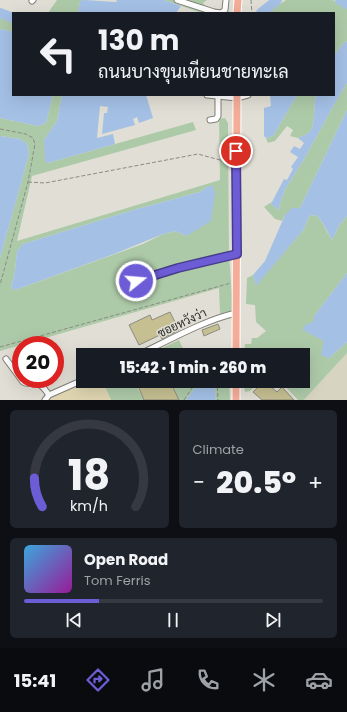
<!DOCTYPE html>
<meta charset="utf-8">
<style>
:root{--surface:#171b24;--page:#20242c;--text:#f1f3f6;--muted:#9ea1a6;--line:#363941;--accent:#6c5cd6}
body{margin:0;font-family:Poppins,Sarabun,sans-serif;background:var(--page);color:var(--text);height:100vh;display:flex;flex-direction:column;font-size:15px;white-space:nowrap}
*{box-sizing:border-box;margin:0}
p{font-size:13px;color:var(--muted)}
.icon{flex:none;width:22px;height:22px;fill:none;stroke:currentColor;stroke-width:2;stroke-linecap:round;stroke-linejoin:round}
.map{position:relative;height:400px;overflow:hidden}
.details{display:flex;flex-direction:column;gap:10px;padding:10px;background:#0d0f14;flex:1}
.details>*{flex:none}
.hud{position:absolute;left:12px;top:12px;width:323px;height:84px;border-radius:0px;box-shadow:0 4px 16px #0002;background:#171b24;color:var(--text);overflow:hidden}
.speed{position:absolute;left:12px;top:336px;display:flex;gap:8px;font-size:20px;font-weight:700;text-align:center}
.speed>*{display:grid;place-content:center;width:52px;height:52px;border-radius:50%;background:var(--surface);box-shadow:0 4px 16px #0002;line-height:1}
.speed .limit{border:6px solid #d22;background:#fff;color:#111}
.pin{position:absolute;display:grid;place-items:center;width:34px;height:34px;color:#fff;margin:-17px;border:2px solid #fff;border-radius:50%;box-shadow:0 1px 4px #0007}
.me{position:absolute;width:44px;margin:-22px;rotate:73deg;stroke-linejoin:round;filter:drop-shadow(0 0 3px #0008)}
.turn{display:flex;align-items:center;gap:14px;height:84px;padding:0 20px;font-size:18px}
.turn .icon{width:52px;height:52px;stroke-width:2.5}
.turn b{display:block;font-size:28px;line-height:34px}
.big{font-size:30px;font-weight:800;line-height:1.1}
.details .card{flex:1;display:flex;flex-direction:column;justify-content:center;gap:6px;min-width:0;padding:0 14px;border-radius:6px;background:var(--page)}
.details .dial{align-items:center;gap:0}
.dial svg{height:104px;overflow:visible;fill:none;stroke:var(--line);stroke-width:7;stroke-linecap:round;text-anchor:middle}
.dial text{fill:var(--text);stroke:none}
.song{display:flex;align-items:center;gap:12px}
.cover{width:48px;height:48px;border-radius:6px;background:linear-gradient(135deg,hsl(200 70% 55%),hsl(300 70% 35%))}
.played{height:4px;border-radius:2px;background:linear-gradient(90deg,var(--accent) 25%,var(--line) 25%)}
.keys{display:flex;justify-content:space-around;direction:ltr}
.heat{display:flex;justify-content:space-between;align-items:center;font-size:22px;direction:ltr}
.details .tiles{flex:1;display:grid;gap:10px;grid-template-columns:1fr 1fr}
.card:last-child{grid-column:span 2}
.trip{position:absolute;left:76px;top:348px;width:234px;height:40px;border-radius:0px;background:var(--surface);box-shadow:0 4px 16px #0002;font-weight:800;line-height:40px;text-align:center}
.menu{display:flex;height:64px;justify-content:space-around;align-items:center;background:#090b0e;color:var(--muted)}
.menu .icon{width:28px;height:28px}
.menu .active{color:var(--accent)}
.menu b{font-size:18px;color:var(--text)}
.map>svg:first-child{display:block}
.built{fill:#d7d4c2}
.green{fill:#adcaa8;fill-rule:evenodd}
.sand{fill:#dfd5b1}
.water{fill:#a4c0e5}
.lines{fill:none;stroke-linecap:round;stroke-linejoin:round}
.river{stroke:#a4c0e5;stroke-width:10}
.building{fill:#c6bf92;stroke:#8c8b81}
.minor-casing{stroke:#807f76;stroke-width:7}
.major-casing{stroke:#fff;stroke-width:9}
.path{stroke:#8b8a83;stroke-width:1;stroke-dasharray:4 2;stroke-linecap:butt}
.minor{stroke:#fff;stroke-width:5}
.major{stroke:#f5ad99;stroke-width:7}
.route-casing{stroke:#463c8b;stroke-width:10}
.route{stroke:#6c5cd6;stroke-width:7}
.labels{text-anchor:middle;stroke-width:3;stroke-linejoin:round;paint-order:stroke}
.street-label{font-size:12px;fill:#2e2e2a;stroke:#e1dfd5}
</style>
<div class="map">
<svg width="347" height="400" viewBox="0 0 347 400">
<rect width="100%" height="100%" fill="#e1dfd5"/>
<!-- built -->
<polygon class="built" points="347,353 347,400 304,400 310,394"/>
<!-- green -->
<g class="green">
<polygon points="57,0 85,0 80,2 78,13 48,13"/>
<polygon points="164,0 207,0 203,3 210,13 202,13"/>
<polygon points="286,0 333,0 347,8 347,41 340,47 334,57 334,13 267,13"/>
<polygon points="0,16 13,22 13,32 2,29 0,30"/>
<polygon points="347,83 347,110 300,208 285,215 282,221 275,219 264,207 270,203 278,210 285,189 303,161 331,110"/>
<path d="M53 95H62L57 121 44 140 48 163 193 122 196 130 32 176 17 241 220 180 219 119 225 118 228 123 229 253 233 310 220 314 219 288 0 351V258L29 154 27 144 20 139 0 136V118L38 126 46 123ZM208 186 186 236 176 231 163 234 143 244 15 290 11 288 15 271 17 251 23 244 137 209 200 192Z"/>
<path d="M297 95H316C314 103 315 125 311 130 309 134 302 136 298 138L290 136 293 130 287 126 275 141 268 143 266 138 273 136Z"/>
<path d="M316 215C323 221 326 231 332 240L340 224 347 216V273L314 316V321L305 326 324 341 329 358 347 342V353L304 400H298L282 383 276 388 269 381H303V355H244L245 344H251L252 338H257L266 331 256 322 255 305 246 304 247 278 253 275 256 285 304 229 309 216Z"/>
<polygon points="179,340 186,355 158,355 156,351"/>
<polygon points="102,381 134,381 144,400 111,400"/>
<polygon points="171,381 200,381 186,400 179,400"/>
<polygon points="214,381 229,381 230,400 216,400"/>
<polygon points="243,381 260,381 250,391 245,392"/>
</g>
<!-- sand -->
<polygon class="sand" points="87,381 102,381 111,400 49,400 55,396"/>
<!-- water -->
<g class="water">
<polygon points="85,0 116,2 117,0 164,0 181,6 176,13 78,13 80,1"/>
<polygon points="2,29 13,32 13,95 53,95 46,123 38,126 0,118 0,30"/>
<path d="M347 41V83L331 110 303 161 285 189 278 210 270 203 272 202 284 179 287 180 293 169 291 167 298 157 290 152 294 146 300 149 304 143 298 138C302 136 309 134 311 130 315 125 314 103 316 95H334V57L340 47Z"/>
<polygon points="62,95 146,95 153,118 139,123 137,117 133,119 135,125 102,134 104,113 107,113 108,107 100,106 97,138 113,134 115,144 48,163 45,161 44,140 57,121"/>
<polygon points="270,95 297,95 273,136 266,138 264,136 264,108 271,106"/>
<path d="M347 110V216L340 224 332 240C327 231 323 221 316 215L309 216 304 229 256 286 253 275 265 261 285 215 292 208H300Z"/>
<polygon points="0,136 20,139 27,144 29,154 0,258"/>
<polygon points="208,186 213,186 215,193 211,221 186,236 176,231 163,234 114,254 15,290 11,288 15,271 17,251 23,244 137,209 200,192"/>
<polygon points="347,273 347,342 329,358 321,355 324,341 303,330 304,326 314,321 314,316"/>
<polygon points="200,381 214,381 216,400 186,400"/>
</g>
<g class="lines">
<!-- river -->
<g class="river">
<polyline points="340,0 347,4"/>
<polyline points="0,13 13,18"/>
<polyline points="261,13 277,0"/>
</g>
</g>
<!-- building -->
<g class="building">
<polygon points="170,312 179,330 162,339 160,335 139,345 129,325 150,315 152,320"/>
<polygon points="218,324 220,329 204,336 202,330"/>
<polygon points="136,381 170,381 179,400 144,400"/>
<polygon points="264,381 277,392 282,387 294,400 262,400 253,392"/>
</g>
<g class="lines">
<defs>
<g id="minor">
<polyline points="177,0 214,12 221,13 225,10 226,0"/>
<polyline points="32,1 33,0"/>
<polyline points="207,95 237,98 248,95"/>
<polyline points="210,120 216,119 218,116 218,96"/>
<polyline points="136,281 178,268 237,255"/>
<path d="M138 355C170 340 202 321 236 313"/>
<path d="M6 359 23 382C28 385 31 382 36 383 42 384 46 391 49 395"/>
<polyline points="45,400 49,395 83,380"/>
</g>
<g id="major">
<polyline points="237,13 238,0"/>
<polyline points="236,355 237,95"/>
<polyline points="236,400 236,381"/>
</g>
</defs>
<!-- minor casing -->
<use href="#minor" class="minor-casing"/>
<!-- major casing -->
<use href="#major" class="major-casing"/>
<!-- path -->
<g class="path">
<polyline points="251,0 252,13"/>
<polyline points="0,129 26,134 33,138 35,144 28,182 0,285"/>
<polyline points="28,182 45,183 198,154 231,163"/>
<polyline points="0,347 231,283"/>
<polyline points="217,381 218,400"/>
<polyline points="184,400 197,381"/>
</g>
<!-- minor -->
<use href="#minor" class="minor"/>
<!-- major -->
<use href="#major" class="major"/>
</g>
<g class="lines">
<defs>
<polyline id="route" points="136,281 178,268 237,254 236,151"/>
</defs>
<!-- route casing -->
<use href="#route" class="route-casing"/>
<!-- route -->
<use href="#route" class="route"/>
</g>
<g class="labels">
<!-- street labels -->
<g class="street-label">
<text transform="translate(182 323) rotate(-25)" y="4">ซอยหวังว่า</text>
</g>
</g>
</svg>
<div class="speed"><div class="limit">20</div></div>
<div class="pin" style="left:236px;top:151px;background:#d93025"><svg class="icon" aria-label="arrive" viewBox="0 0 24 24"><path d="M6 21V4h12l-3 4 3 4H6"/></svg></div>
<svg class="me" style="left:136px;top:281px" viewBox="-20 -20 40 40"><circle r="17" fill="#6c5cd6" stroke="#fff" stroke-width="3"/><path d="M0-11L8 9 0 5-8 9z" fill="#fff"/></svg>
<div class="trip">15:42 · 1 min · 260 m</div>
<div class="hud">
<div class="turn"><svg class="icon" aria-label="left" viewBox="0 0 24 24"><path d="M17 20v-9H6M10 6l-5 5 5 5"/></svg><div><b>130 m</b>ถนนบางขุนเทียนชายทะเล</div></div>
</div>
</div>
<section class="details">
<div class="tiles">
<div class="card dial"><svg viewBox="0 0 100 80">
<path d="M14 69A42 42 0 1 1 86 69"/>
<path d="M14 69A42 42 0 0 1 8 47" stroke="#6c5cd6"/>
<text x="50" y="56" font-size="32" font-weight="700">18</text>
<text x="50" y="72" font-size="11">km/h</text>
</svg></div>
<div class="card"><p>Climate</p>
<div class="heat"><a>−</a><b class="big">20.5°</b><a>+</a></div>
</div>
<div class="card">
<div class="song"><i class="cover"></i><div><b>Open Road</b><p>Tom Ferris</p></div></div>
<div class="played"></div>
<div class="keys"><svg class="icon" aria-label="previous" viewBox="0 0 24 24"><path d="M18 5L8 12l10 7zM5 5v14"/></svg><svg class="icon" aria-label="pause" viewBox="0 0 24 24"><path d="M8 5v14M16 5v14"/></svg><svg class="icon" aria-label="next" viewBox="0 0 24 24"><path d="M6 5l10 7-10 7zM19 5v14"/></svg></div>
</div>
</div>
</section>
<nav class="menu">
<b>15:41</b>
<svg class="icon active" aria-label="directions" viewBox="0 0 24 24"><path d="M12 3l9 9-9 9-9-9zM9 14v-3h6M13 9l2 2-2 2"/></svg>
<svg class="icon" aria-label="music" viewBox="0 0 24 24"><path d="M9 18V5l10-2v13"/><circle cx="6" cy="18" r="3"/><circle cx="16" cy="16" r="3"/></svg>
<svg class="icon" aria-label="phone" viewBox="0 0 24 24"><path d="M5 4h4l2 5-3 2q2 4 5 5l2-3 5 2v4C11 20 4 13 5 4z"/></svg>
<svg class="icon" aria-label="climate" viewBox="0 0 24 24"><path d="M12 3v18M4 7l16 10M4 17L20 7"/></svg>
<svg class="icon" aria-label="car" viewBox="0 0 24 24"><path d="M5 17H2v-5l4-1 3-4h7l3 4 3 1v5h-3M9 17h6M6 11h13"/><circle cx="7" cy="17" r="2"/><circle cx="17" cy="17" r="2"/></svg>
</nav>
